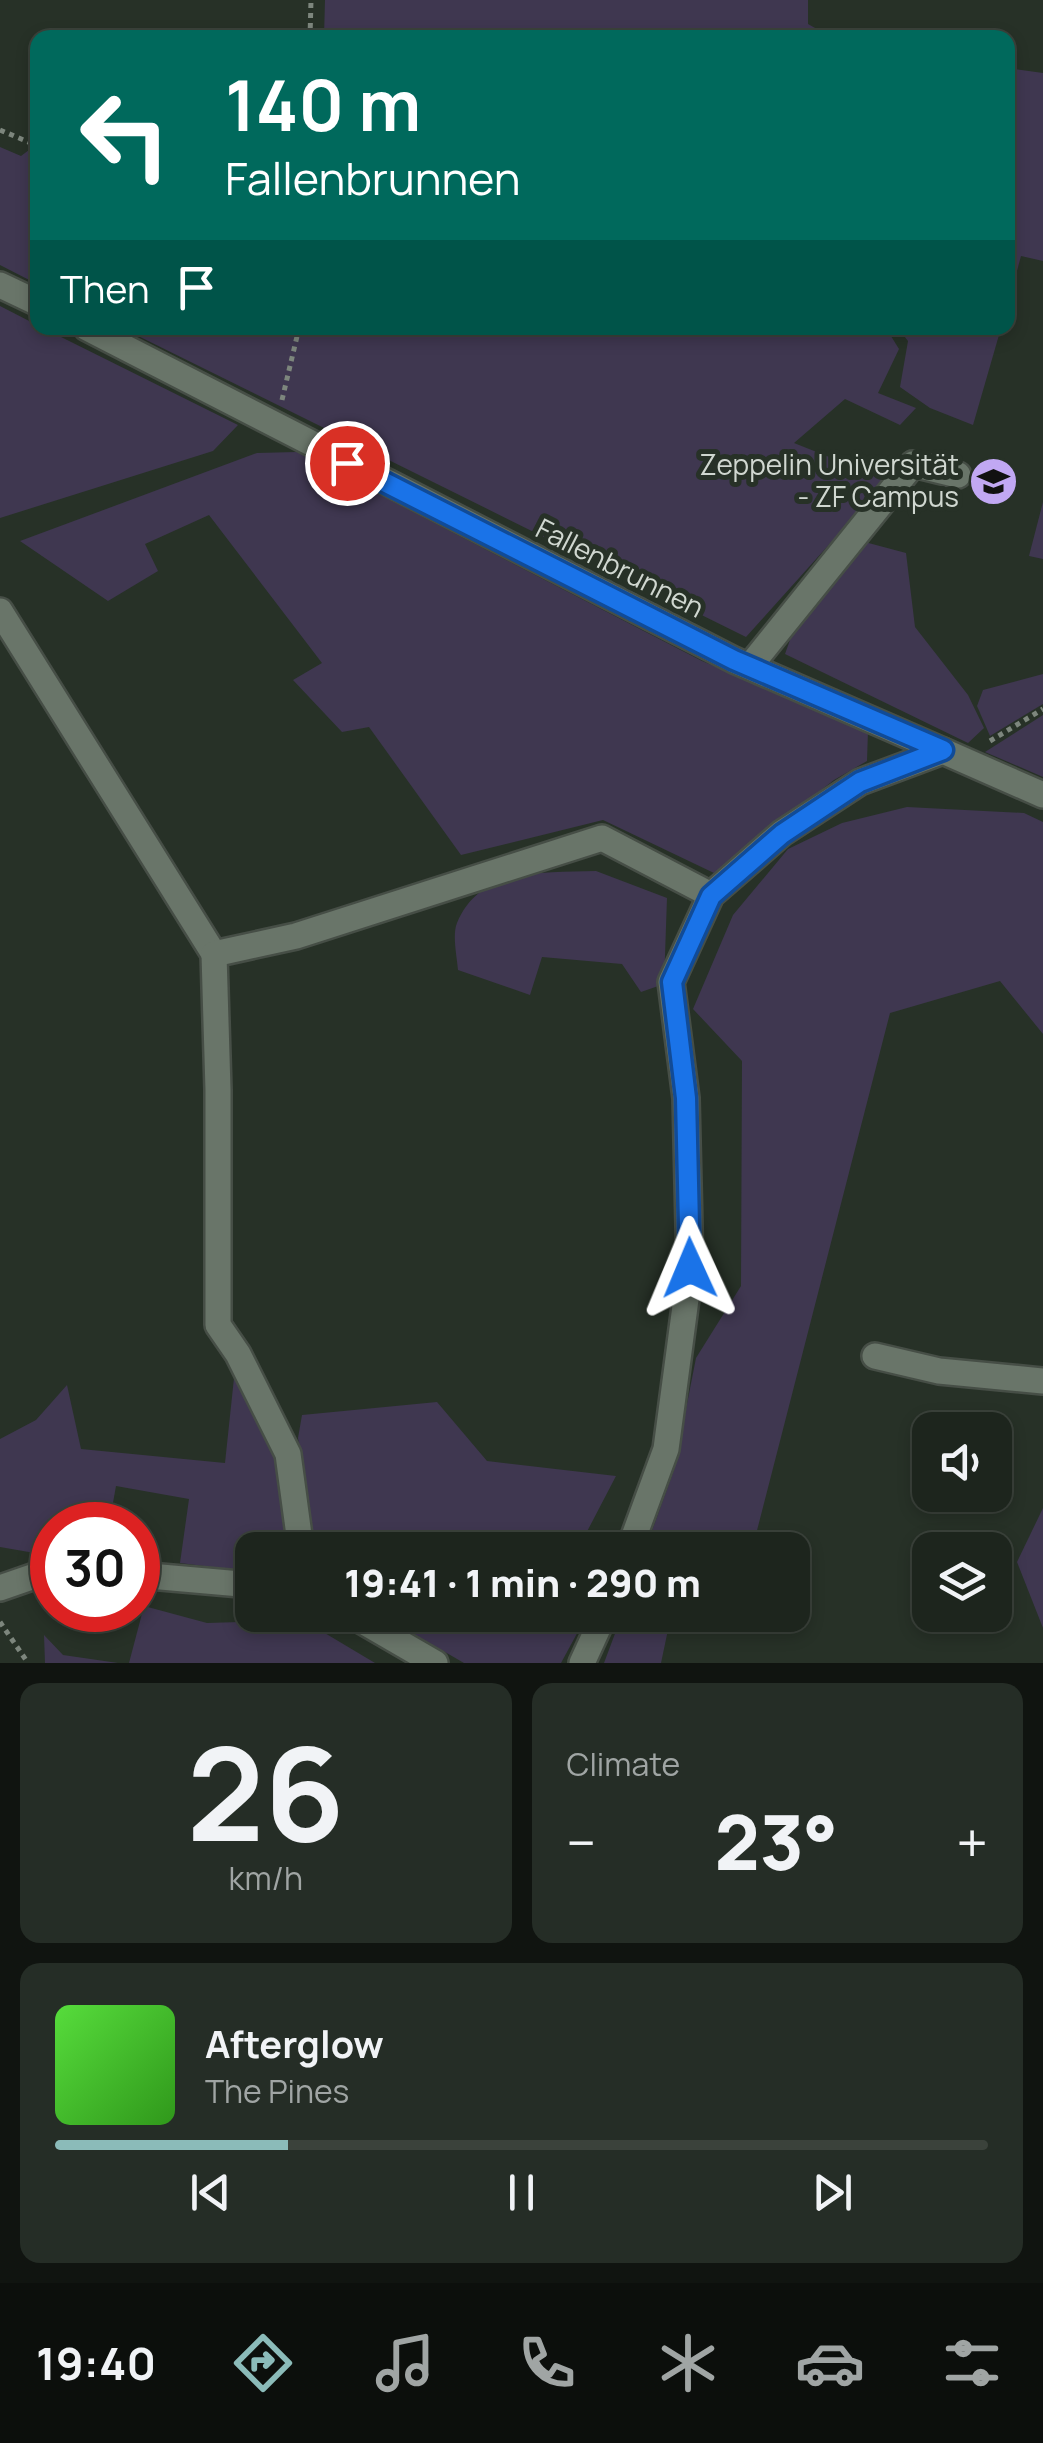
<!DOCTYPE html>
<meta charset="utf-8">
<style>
:root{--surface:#1d251d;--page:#252d26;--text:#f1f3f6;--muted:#a0a5a4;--line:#3b423b;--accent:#8bbbb9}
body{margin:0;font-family:Manrope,sans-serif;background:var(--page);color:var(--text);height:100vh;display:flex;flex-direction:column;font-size:38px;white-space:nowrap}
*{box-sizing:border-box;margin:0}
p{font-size:32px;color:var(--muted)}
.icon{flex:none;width:55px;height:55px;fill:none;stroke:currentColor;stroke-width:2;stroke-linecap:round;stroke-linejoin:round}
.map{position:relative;height:1663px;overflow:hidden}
.side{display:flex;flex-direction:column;gap:20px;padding:20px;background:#101410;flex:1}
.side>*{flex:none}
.guide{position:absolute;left:30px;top:30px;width:985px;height:305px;border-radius:20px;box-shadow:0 5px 15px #0003,0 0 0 2px var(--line);background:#00695c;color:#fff;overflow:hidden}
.tools{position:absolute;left:912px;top:1412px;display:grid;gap:20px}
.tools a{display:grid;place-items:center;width:100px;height:100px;border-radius:20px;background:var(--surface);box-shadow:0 5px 15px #0003,0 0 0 2px var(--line);font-size:50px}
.speed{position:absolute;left:30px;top:1502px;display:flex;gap:20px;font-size:50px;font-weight:700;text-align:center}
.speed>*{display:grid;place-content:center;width:130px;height:130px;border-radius:50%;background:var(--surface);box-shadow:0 5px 15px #0003,0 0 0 2px var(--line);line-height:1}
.speed .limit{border:15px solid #d22;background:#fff;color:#111}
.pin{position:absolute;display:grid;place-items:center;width:85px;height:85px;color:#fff;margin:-42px;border:5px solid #fff;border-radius:50%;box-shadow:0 2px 10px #0007}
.me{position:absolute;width:110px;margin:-55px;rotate:359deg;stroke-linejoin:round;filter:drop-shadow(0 0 8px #0008)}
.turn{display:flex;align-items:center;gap:35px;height:210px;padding:0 30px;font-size:45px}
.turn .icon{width:130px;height:130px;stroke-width:2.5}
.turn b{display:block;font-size:70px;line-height:85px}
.then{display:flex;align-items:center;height:95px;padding:0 30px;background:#0003;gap:20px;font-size:38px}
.big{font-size:75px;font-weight:800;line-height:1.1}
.side .tile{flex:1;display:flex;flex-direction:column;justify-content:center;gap:15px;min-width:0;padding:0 35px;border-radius:20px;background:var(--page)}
.side .dial{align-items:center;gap:0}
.dial b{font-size:130px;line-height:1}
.song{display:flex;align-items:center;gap:30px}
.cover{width:120px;height:120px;border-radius:15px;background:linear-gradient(135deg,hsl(110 70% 55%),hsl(110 70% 35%))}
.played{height:10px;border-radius:5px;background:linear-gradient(90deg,var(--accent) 25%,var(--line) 25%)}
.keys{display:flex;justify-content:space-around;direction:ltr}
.heat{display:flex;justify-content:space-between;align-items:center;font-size:55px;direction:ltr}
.side .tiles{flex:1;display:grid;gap:20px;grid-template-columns:1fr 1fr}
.tile:last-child{grid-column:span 2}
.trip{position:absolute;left:235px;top:1532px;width:575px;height:100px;border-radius:20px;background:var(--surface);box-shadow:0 5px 15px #0003,0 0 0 2px var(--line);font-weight:800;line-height:100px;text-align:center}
.menu{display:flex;height:160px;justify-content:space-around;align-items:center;background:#0c0f0c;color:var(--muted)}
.menu .icon{width:70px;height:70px}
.menu .active{color:var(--accent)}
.menu b{font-size:45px;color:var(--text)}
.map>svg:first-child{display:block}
.green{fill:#3f3750}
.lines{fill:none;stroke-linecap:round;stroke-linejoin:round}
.minor-casing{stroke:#464e46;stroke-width:30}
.path{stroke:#7d867d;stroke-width:5;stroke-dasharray:5 5;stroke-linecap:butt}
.minor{stroke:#697569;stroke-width:25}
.route-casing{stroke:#114b97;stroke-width:25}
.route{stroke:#1a73e8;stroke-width:18}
.labels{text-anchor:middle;stroke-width:10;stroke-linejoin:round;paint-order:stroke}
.poi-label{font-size:28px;fill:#d0d7d0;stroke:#273127;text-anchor:end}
.street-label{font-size:28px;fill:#d0d7d0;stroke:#273127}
</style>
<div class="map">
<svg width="1043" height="1663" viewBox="0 0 1043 1663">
<rect width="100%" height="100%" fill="#273127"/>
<!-- green -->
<g class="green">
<polygon points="325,0 808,0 808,24 831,37 324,37"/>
<polygon points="1008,68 1043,73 1043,261 1021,256 1008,304"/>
<polygon points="37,144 37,284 0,265 0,147 21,156"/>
<polygon points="0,306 37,325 38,328 43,328 238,425 213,451 0,518"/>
<polygon points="122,328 886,328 899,349 878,393 916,408 900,425 845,399 794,443 887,480 746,637"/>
<polygon points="898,328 1001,328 973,425 930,408 900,387 908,341"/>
<polygon points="297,452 702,661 868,731 867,761 834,780 714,873 603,820 461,855 369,727 342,732 293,680 322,663 209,515 145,544 158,571 108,601 20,541 257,453"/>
<polygon points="1043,502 1043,559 1029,556"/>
<polygon points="861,541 906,553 915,627 968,695 984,728 968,743 785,654 791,637"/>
<polygon points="1043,674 1043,704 990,736 977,706 983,690"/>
<polygon points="1043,715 1043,777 985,752"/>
<polygon points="907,807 1024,813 1043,822 1043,1034 1000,981 890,1013 752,1550 645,1550 674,1470 696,1358 741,1286 742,1061 693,1009 733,915 788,849 842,823"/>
<path d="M596 871 667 898 664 984 641 992 622 964 542 957 530 995 458 970C457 957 452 935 457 923 480 866 546 873 596 871Z"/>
<polygon points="234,1378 274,1450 286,1537 280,1550 252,1550 252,1572 180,1563 189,1499 116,1486 109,1525 52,1525 52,1556 0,1547 0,1439 36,1420 67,1385 81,1449 225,1463"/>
<polygon points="437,1402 487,1461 616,1476 580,1545 581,1550 315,1550 298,1438 302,1415"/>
<polygon points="1043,1508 1043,1628 1017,1562"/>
<polygon points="144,1606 207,1623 303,1620 375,1663 129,1663"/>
<polygon points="381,1615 587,1615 561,1663 464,1663"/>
<polygon points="622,1615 680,1615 669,1625 661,1663 604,1663"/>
<polygon points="44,1635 63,1655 118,1663 45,1663"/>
</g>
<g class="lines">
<defs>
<g id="minor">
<polyline points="0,285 38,303"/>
<polyline points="87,328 734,660 943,751"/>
<polyline points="0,611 214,954"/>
<polyline points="750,666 913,464 958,475"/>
<polyline points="875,1356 939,1371 1043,1381"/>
<polyline points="301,1550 288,1454 238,1354 218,1325 218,1090 214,954 296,936 602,838 711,895"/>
<polyline points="629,1550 666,1449 690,1269 686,1098 671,982 711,895 782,833 860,782 943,751 1043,795"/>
<polyline points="138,1575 252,1585"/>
<polyline points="0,1588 52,1570"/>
<polyline points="352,1615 435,1663"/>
<polyline points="582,1663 604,1615"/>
</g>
</defs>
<!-- minor casing -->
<use href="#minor" class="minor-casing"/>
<!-- path -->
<g class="path">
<polyline points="310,38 311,0"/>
<polyline points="0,130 38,146"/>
<polyline points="282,400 299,328"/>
<polyline points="990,741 1043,709"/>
<polyline points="0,1622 28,1663"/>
</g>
<!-- minor -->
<use href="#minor" class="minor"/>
</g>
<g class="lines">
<defs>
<polyline id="route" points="347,463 734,660 943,750 860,782 782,834 711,896 672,982 686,1098 690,1268"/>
</defs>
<!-- route casing -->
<use href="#route" class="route-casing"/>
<!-- route -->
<use href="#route" class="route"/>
</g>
<!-- icons -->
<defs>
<symbol id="university-disc" viewBox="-11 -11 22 22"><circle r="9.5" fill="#c1a8f3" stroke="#273127"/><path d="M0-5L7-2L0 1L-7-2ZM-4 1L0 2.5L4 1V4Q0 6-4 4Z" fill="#111"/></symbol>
</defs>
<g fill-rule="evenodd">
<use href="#university-disc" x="966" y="454" width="55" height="55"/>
</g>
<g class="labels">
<!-- poi labels -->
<g class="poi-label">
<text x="959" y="475">Zeppelin Universität<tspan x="959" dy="32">- ZF Campus</tspan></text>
</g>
<!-- street labels -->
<g class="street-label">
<text transform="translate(620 568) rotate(27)" y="10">Fallenbrunnen</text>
</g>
</g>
</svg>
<div class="tools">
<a><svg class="icon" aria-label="sound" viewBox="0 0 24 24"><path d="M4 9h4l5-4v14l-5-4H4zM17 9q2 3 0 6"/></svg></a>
<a><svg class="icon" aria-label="layers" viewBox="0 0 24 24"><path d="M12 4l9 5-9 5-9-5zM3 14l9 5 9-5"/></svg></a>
</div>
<div class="speed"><div class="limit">30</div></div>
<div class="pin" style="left:347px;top:463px;background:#d93025"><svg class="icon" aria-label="arrive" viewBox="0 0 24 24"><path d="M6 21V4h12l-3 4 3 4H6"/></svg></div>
<svg class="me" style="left:690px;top:1268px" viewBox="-20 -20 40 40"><path d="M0-17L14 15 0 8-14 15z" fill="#1a73e8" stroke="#fff" stroke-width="4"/></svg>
<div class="trip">19:41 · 1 min · 290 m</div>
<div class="guide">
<div class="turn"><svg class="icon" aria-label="left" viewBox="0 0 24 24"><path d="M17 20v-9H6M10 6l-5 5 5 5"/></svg><div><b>140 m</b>Fallenbrunnen</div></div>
<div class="then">Then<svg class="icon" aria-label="arrive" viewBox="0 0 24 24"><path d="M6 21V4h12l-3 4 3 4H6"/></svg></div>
</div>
</div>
<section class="side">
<div class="tiles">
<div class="tile dial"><b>26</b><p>km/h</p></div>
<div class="tile"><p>Climate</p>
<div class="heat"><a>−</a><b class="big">23°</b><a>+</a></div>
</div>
<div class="tile">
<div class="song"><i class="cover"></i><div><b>Afterglow</b><p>The Pines</p></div></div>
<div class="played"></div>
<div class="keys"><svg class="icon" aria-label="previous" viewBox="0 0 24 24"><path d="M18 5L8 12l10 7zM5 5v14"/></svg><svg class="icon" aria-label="pause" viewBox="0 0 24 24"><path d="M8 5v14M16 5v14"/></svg><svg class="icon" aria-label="next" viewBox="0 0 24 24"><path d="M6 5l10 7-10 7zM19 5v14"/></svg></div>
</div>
</div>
</section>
<nav class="menu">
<b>19:40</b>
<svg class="icon active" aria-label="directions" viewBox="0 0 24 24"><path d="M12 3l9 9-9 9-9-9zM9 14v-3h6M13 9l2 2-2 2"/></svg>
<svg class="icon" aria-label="music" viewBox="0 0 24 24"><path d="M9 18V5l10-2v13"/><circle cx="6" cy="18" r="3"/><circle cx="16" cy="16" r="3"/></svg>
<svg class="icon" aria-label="phone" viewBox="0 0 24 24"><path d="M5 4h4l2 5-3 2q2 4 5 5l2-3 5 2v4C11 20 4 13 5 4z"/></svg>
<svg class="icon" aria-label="climate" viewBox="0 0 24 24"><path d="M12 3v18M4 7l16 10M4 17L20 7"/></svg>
<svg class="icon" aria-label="car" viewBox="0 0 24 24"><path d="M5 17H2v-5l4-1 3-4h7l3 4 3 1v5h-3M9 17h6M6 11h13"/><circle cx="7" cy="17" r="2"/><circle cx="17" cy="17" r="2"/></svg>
<svg class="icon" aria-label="filters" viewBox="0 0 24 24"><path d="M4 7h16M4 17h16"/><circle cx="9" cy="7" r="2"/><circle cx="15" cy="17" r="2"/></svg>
</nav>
